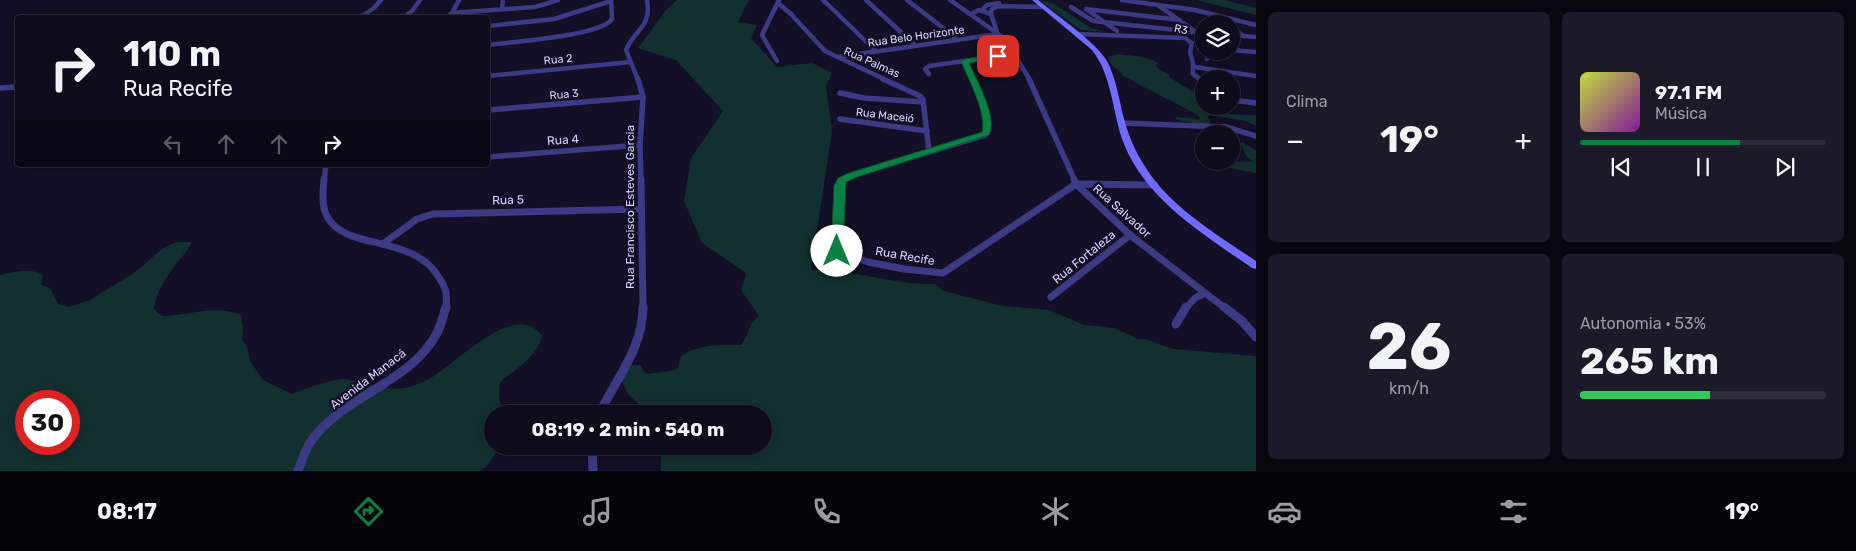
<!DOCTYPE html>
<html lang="pt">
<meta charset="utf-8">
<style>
:root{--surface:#0e0b1c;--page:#1c1929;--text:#f1f3f6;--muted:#9b9ba3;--line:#2e2b3b;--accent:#0b8043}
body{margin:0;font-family:Rubik,sans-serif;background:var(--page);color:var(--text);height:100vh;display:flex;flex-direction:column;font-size:19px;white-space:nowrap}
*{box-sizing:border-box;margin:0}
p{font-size:16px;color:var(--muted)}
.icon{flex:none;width:28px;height:28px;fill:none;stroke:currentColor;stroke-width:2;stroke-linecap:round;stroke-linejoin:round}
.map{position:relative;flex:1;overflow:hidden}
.side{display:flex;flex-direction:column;gap:12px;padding:12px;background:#08060f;width:600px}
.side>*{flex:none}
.guide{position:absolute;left:15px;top:15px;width:475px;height:152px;border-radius:5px;box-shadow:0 2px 12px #0003,0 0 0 1px var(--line);background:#0e0b1c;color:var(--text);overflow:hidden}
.tools{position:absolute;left:1195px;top:15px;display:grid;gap:10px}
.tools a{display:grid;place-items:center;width:45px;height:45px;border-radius:50%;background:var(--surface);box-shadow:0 2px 12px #0003,0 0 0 1px var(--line);font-size:25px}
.speed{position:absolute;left:15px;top:390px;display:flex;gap:10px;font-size:25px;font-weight:700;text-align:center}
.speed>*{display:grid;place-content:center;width:65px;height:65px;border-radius:50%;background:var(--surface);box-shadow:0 2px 12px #0003,0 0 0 1px var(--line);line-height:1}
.speed .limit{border:8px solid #d22;background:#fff;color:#111}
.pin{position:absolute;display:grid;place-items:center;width:42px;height:42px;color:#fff;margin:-21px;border-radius:10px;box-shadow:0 2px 8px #0006}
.me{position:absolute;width:55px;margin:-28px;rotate:0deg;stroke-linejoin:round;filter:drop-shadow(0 0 4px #0008)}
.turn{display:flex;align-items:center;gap:18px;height:105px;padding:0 25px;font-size:22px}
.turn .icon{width:65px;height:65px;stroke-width:2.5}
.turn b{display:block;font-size:35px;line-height:42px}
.lanes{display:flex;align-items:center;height:48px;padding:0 25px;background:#0003;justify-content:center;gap:25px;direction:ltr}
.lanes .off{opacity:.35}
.big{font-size:38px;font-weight:700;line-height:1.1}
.side .tile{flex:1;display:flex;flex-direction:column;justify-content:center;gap:8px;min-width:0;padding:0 18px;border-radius:8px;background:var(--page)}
.side .dial{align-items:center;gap:0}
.dial b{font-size:65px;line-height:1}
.song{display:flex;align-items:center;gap:15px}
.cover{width:60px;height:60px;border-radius:8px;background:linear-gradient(135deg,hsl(70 70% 55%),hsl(290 70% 35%))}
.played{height:5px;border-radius:2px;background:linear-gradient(90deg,var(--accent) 65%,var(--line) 65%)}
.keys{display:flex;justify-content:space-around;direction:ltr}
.heat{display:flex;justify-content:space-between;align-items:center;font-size:28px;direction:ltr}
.charge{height:8px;border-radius:4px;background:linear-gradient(90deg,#34c759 53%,var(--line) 0)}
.side .tiles{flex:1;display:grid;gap:12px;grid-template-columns:repeat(2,1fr)}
.trip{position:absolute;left:484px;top:405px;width:288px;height:50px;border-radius:25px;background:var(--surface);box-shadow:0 2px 12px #0003,0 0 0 1px var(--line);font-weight:700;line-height:50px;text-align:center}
.tab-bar{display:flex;height:80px;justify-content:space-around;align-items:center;background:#06040b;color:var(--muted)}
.tab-bar .icon{width:35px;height:35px}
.tab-bar .on{color:var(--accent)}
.tab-bar b{font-size:22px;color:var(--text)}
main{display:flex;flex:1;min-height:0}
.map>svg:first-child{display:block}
.green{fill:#12302f;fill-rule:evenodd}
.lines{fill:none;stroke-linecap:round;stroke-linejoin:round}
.street-far3{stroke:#3d3a85;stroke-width:4.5}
.street-far2{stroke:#3d3a85;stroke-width:5.5}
.street-far1{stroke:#3d3a85;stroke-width:7}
.street{stroke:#3d3a85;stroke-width:9}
.secondary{fill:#6f6bff;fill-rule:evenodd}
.route{fill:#0b8043;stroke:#07532c}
.labels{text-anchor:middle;stroke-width:5;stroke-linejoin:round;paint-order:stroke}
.far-street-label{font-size:11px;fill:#d9d4ff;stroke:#130f26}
.street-label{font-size:12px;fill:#d9d4ff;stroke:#130f26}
</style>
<main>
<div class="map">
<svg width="1256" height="471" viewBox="0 0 1256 471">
<rect width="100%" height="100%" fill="#130f26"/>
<!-- green -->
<g class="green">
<path d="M677 0H749L738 22 757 25 751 38 777 67 812 63 832 73 826 86 832 131 811 270C828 271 845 272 862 275 886 279 910 285 935 284L942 290 955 294 1003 306 1049 310 1084 325 1114 328 1138 339H1146L1173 349 1256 356V471H661V446H762V414H649L628 394 620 378 632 365H641L644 372 648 374 675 370 678 368 681 356C698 344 719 345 741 345 749 336 748 322 759 316L741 290 746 275 745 272 702 243 684 201 691 158 723 111 676 60 638 48 666 10Z"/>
<polygon points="1039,0 1053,3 1091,28 1106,32 1081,30"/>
<polygon points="1196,0 1224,0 1256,8 1256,15"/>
<path d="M1118 54C1131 56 1148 55 1159 64L1155 65 1160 70 1170 75 1169 77 1203 98 1200 99C1210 117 1237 114 1256 115V126L1246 121 1209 115 1208 117 1211 124H1199L1177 120 1175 117 1200 119 1198 115 1123 76C1118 68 1110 67 1108 57Z"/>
<polygon points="1242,142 1256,150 1256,173 1229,168 1220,161 1253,162 1247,157 1240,143"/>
<path d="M176 242H191C189 249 186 252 181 258 169 272 156 291 154 309L162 316C190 315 215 304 241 315L243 328 242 339 247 347 250 361 263 380 292 394C302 390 334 378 343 379 375 382 390 398 425 381 451 369 502 310 534 328 537 330 540 333 542 336 536 358 517 368 500 382L499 396 502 414H492V446H501L486 467 481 471H0V275C13 272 31 267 43 275L41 285 50 288 58 304 69 307 88 301 134 273 163 248ZM26 401H69V444H26Z"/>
</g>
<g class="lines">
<!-- street-far3 -->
<g class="street-far3">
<polyline points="823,0 876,51"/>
<polyline points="866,0 914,44"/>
<polyline points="907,0 956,38"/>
<polyline points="950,0 1011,43 1014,54 1030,80"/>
<polyline points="1122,0 1195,10 1256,25"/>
<polyline points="778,3 791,14 825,51 886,80"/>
<polyline points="1159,6 1196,32 1204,41"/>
<polyline points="1071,7 1093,21 1204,33"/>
<polyline points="502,9 503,0"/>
<polyline points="982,10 987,5 999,3"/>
<polyline points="452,13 535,7 558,0"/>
<polyline points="971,14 979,10 991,14 997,32"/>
<polyline points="991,14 992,9 999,6 1044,7"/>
<polyline points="359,18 374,8 381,0"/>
<polyline points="403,18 412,11 420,0"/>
<polyline points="446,18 452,13 459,0"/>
<polyline points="488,26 554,19 611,1"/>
<polyline points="1231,27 1244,36"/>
<polyline points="1117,31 1086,9 1179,20"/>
<polyline points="1077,34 1185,38 1192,43 1190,52 1194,67 1256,76"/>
<polyline points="1231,35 1256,37"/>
<path d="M488 45C511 42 601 36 612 19L611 0"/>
<polyline points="1231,50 1256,52"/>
<polyline points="838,57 998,34"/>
<polyline points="1207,59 1209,51"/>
<polyline points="777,61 762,35 779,0"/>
<polyline points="965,61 973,80"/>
<polyline points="1193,66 1193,74 1201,80"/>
<polyline points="929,74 925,69 929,66 1014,54"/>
<polyline points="488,76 631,62"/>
<path d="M638 80 626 50C635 29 652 27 647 0"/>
</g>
<!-- street-far2 -->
<g class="street-far2">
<polyline points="638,79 643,97 640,145 641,181"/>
<polyline points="883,79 920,96 923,100 929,151"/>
<polyline points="1029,79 1075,181"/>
<polyline points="1199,79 1204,82"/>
<polyline points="0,88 18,87"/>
<polyline points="840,93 864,98 923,102"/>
<polyline points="1231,100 1256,103"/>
<polyline points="488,110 643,97"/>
<polyline points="840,119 927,131"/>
<polyline points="1121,123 1226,127 1256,136"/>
<polyline points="488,157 640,145"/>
<polyline points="324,181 326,165"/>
<polyline points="843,181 853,175 985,135 988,131 985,111 972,79"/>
</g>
<!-- street-far1 -->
<g class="street-far1">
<path d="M324 179C323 191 321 207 328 218 347 251 415 234 440 279 446 288 448 299 445 309"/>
<polyline points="641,179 643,309"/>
<polyline points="845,179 839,186 836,248 842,253 868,262 904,269 943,273 1076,184 1155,185"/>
<polyline points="1074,179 1076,184 1130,235 1226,309"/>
<polyline points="384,243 417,219 433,214 641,209"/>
<polyline points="1051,297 1130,235"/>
<polyline points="1185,309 1195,298 1205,293"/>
</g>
<!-- street -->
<g class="street">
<polyline points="1224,307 1242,321 1256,337"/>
<polyline points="1176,324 1186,307"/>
<path d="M599 414C616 379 643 348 643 307"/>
<polyline points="592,446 593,471"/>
<path d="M298 471C301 463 304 454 308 446 337 397 410 385 437 333 441 326 443 316 446 307"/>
</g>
<!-- secondary -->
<path class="secondary" d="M1032 0H1038C1055 14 1097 43 1107 61 1116 78 1119 100 1124 119 1129 137 1136 153 1146 168 1171 208 1218 235 1256 261V269L1252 268C1205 235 1147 201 1124 144 1112 113 1113 77 1092 50Z"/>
</g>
<!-- route -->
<path class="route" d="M998 54 1000 55V58L969 63C977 81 998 117 989 135L857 177 846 182 843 251 837 254 833 253 831 251 834 186 838 178 849 173 982 132C987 113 968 79 961 61L965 59Z"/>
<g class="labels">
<!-- far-street labels -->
<g class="far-street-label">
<text transform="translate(1181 29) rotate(12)" y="4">R3</text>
<text transform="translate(916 36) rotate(-8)" y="4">Rua Belo Horizonte</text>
<text transform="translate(558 59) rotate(-6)" y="4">Rua 2</text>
<text transform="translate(872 62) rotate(24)" y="4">Rua Palmas</text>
<text transform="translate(564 94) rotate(-5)" y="4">Rua 3</text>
<text transform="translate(885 115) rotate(7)" y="4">Rua Maceió</text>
</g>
<!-- street labels -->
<g class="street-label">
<text transform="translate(563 140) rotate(-4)" y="4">Rua 4</text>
<text transform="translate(508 200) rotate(-2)" y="4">Rua 5</text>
<text transform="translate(630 207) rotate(-90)" y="4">Rua Francisco Esteves Garcia</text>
<text transform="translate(1122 211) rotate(42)" y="4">Rua Salvador</text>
<text transform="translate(905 256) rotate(10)" y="4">Rua Recife</text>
<text transform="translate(1084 257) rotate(-39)" y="4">Rua Fortaleza</text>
<text transform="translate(368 379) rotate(-37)" y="4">Avenida Manacá</text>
</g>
</g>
</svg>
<div class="tools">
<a><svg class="icon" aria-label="layers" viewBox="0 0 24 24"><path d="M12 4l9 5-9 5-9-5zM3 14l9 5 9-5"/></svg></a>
<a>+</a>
<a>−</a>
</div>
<div class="speed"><div class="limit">30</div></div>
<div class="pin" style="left:998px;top:56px;background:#d93025"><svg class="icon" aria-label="arrive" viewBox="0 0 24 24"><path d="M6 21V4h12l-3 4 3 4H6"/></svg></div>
<svg class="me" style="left:837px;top:251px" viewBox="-20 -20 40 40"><circle r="19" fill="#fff"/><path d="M0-13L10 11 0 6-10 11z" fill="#0b8043"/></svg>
<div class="trip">08:19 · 2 min · 540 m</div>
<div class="guide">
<div class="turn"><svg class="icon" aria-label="right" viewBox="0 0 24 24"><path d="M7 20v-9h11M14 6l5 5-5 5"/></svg><div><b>110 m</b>Rua Recife</div></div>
<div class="lanes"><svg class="icon off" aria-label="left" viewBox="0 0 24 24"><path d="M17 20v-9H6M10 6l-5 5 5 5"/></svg><svg class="icon off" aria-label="ahead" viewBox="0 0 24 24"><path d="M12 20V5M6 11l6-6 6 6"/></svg><svg class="icon off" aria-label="ahead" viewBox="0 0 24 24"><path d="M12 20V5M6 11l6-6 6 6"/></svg><svg class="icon" aria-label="right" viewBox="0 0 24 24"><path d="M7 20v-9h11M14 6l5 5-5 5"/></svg></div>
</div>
</div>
<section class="side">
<div class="tiles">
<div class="tile"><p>Clima</p>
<div class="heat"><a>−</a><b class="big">19°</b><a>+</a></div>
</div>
<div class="tile">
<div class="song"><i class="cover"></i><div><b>97.1 FM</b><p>Música</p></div></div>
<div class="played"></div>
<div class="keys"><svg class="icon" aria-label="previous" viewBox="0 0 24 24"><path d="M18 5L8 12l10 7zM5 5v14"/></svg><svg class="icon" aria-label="pause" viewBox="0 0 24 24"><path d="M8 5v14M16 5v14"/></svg><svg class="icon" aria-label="next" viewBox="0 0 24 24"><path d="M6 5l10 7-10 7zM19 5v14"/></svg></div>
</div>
<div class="tile dial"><b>26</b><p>km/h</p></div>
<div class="tile"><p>Autonomia · 53%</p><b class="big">265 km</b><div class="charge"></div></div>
</div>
</section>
</main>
<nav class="tab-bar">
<b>08:17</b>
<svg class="icon on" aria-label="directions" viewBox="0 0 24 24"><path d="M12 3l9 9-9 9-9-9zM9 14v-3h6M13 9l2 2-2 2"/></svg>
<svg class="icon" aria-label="music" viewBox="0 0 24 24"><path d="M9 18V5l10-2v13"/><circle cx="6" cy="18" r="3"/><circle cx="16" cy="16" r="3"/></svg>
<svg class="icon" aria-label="phone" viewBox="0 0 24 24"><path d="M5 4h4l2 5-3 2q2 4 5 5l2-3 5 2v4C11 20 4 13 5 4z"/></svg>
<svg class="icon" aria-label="climate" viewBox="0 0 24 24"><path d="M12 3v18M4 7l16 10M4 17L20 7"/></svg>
<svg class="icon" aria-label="car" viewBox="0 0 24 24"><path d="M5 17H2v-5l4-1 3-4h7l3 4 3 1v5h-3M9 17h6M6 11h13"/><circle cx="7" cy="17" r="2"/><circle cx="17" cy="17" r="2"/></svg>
<svg class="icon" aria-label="filters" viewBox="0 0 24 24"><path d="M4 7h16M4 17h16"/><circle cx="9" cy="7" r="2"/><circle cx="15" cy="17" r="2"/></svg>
<b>19°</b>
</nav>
